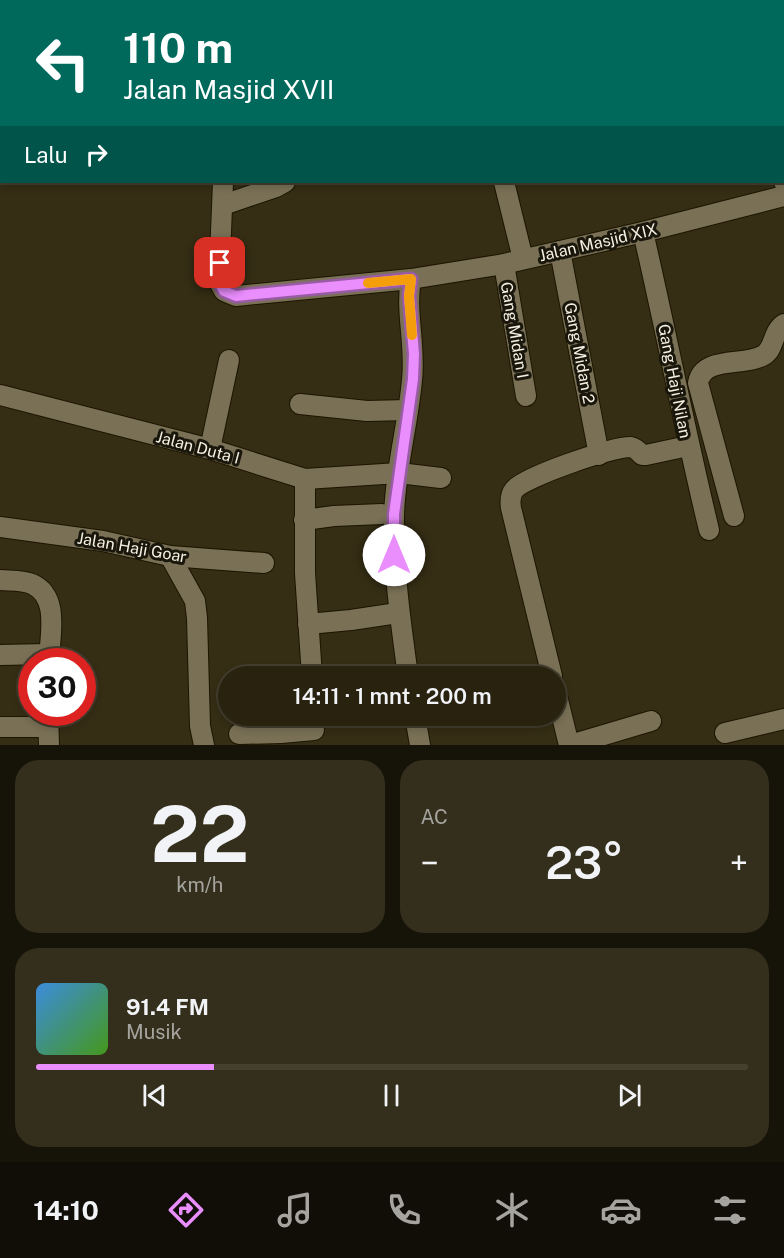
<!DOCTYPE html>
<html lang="id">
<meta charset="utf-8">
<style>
:root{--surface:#28220f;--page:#342f1d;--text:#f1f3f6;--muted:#a5a49e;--line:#443f2f;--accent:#ea8dfd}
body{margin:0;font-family:"Public Sans",sans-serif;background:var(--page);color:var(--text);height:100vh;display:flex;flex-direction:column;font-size:22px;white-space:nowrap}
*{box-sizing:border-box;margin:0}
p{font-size:20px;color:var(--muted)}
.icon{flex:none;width:33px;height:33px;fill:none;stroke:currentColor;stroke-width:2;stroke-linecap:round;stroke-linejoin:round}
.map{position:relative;height:745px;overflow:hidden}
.details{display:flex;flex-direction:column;gap:15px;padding:15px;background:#161308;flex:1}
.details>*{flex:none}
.banner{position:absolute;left:0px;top:0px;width:784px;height:183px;box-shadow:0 3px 9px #0003,0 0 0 2px var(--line);background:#00695c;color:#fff;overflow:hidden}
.speed{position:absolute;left:18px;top:648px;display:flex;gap:12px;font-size:30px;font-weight:700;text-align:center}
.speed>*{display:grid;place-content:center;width:78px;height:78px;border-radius:50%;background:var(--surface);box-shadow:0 3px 9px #0003,0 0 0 2px var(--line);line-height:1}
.speed .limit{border:9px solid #d22;background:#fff;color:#111}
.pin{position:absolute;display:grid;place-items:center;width:51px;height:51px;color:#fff;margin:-26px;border-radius:12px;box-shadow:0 3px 9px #0006}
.me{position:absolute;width:66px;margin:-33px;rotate:0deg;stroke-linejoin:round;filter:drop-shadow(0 0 4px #0008)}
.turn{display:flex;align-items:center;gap:21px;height:126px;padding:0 24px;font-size:27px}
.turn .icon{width:78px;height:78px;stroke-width:2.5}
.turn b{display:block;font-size:42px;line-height:51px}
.then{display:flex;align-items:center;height:57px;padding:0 24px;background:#0003;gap:12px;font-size:22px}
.big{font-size:45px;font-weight:600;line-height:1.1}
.details .tile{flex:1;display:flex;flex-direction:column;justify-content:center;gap:9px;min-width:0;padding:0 21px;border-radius:24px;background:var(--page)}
.details .dial{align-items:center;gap:0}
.dial b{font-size:78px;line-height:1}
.song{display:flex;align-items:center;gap:18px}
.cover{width:72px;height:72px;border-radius:9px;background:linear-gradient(135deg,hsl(210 70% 55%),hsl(100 70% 35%))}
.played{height:6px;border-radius:3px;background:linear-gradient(90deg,var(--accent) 25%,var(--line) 25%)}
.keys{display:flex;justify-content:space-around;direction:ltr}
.heat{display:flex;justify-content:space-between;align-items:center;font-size:33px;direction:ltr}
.details .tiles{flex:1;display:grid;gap:15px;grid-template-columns:1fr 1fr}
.tile:last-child{grid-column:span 2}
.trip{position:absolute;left:218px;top:666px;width:348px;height:60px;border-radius:30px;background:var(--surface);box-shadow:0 3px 9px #0003,0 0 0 2px var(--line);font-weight:600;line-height:60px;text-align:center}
.dock{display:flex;height:96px;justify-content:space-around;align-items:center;background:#100e06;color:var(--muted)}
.dock .icon{width:42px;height:42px}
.dock .selected{color:var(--accent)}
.dock b{font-size:27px;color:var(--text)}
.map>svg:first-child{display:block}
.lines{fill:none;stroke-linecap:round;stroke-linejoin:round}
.minor-casing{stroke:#1c1500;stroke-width:22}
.minor{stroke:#797056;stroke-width:20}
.route-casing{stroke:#985ca4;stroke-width:15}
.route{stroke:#ea8dfd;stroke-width:10}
.slow{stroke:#f59e0b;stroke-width:10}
.labels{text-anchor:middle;stroke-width:6;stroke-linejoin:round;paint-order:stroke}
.street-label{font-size:16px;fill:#f5f0e1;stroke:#19160b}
</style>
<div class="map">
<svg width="784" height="745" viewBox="0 0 784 745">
<rect width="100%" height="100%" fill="#352d14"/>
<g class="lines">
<defs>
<g id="minor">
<polyline points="477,0 478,2"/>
<polyline points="733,0 733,2"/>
<polyline points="5,2 17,0"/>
<polyline points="539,2 545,0"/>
<polyline points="783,82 784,81"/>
<polyline points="0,147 2,147"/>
<polyline points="783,178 784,182"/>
<polyline points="223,182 219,282 224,291 236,296 411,279 504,264 643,232 784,196"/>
<polyline points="504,182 523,259"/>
<polyline points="223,205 276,187 285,182"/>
<path d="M643 232C666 331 685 431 709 530"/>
<polyline points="560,251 599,455"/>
<polyline points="504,264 526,396"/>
<polyline points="0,395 210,449 305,479 399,473 441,478"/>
<polyline points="300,404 367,411 408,410"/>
<polyline points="210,449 229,360"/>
<polyline points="305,479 305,573 312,676"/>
<path d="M734 516 698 383C703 355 745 367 764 355 775 348 772 332 784 324"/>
<polyline points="304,520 334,516 382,514"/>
<polyline points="0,527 103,541 170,556 264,563"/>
<polyline points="170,556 195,601 197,618 200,726 204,745"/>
<path d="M0 580C10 581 23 580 32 584 61 597 49 638 49 662"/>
<polyline points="308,624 351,620 391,614"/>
<polyline points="0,655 49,654"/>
<path d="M408 676C401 624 393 570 394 516 395 470 408 425 412 380 416 346 405 311 411 279"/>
<path d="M552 676 511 508C510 501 510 495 514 490 523 477 615 446 631 447 636 448 639 452 642 455H646L688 446"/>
<polyline points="555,688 569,745"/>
<polyline points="48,712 49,745"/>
<polyline points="415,716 420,745"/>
<polyline points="0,727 48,727"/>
<polyline points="725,733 784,719"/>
<polyline points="239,734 281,733 314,730"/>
<polyline points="570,745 651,721"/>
</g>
</defs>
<!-- minor casing -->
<use href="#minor" class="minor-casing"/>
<!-- minor -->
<use href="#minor" class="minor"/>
</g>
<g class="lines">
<defs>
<polyline id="route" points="220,263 219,282 224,291 236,296 411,279 409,296 414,354 413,379 394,514 394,555"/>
</defs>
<!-- route casing -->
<use href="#route" class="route-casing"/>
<!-- route -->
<use href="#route" class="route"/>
<!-- slow -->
<polyline class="slow" points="368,283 411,279 409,296 412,335"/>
</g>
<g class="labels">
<!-- street labels -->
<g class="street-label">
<text transform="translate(598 242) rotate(-13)" y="6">Jalan Masjid XIX</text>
<text transform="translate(515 330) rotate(80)" y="6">Gang Midan I</text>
<text transform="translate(580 353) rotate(79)" y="6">Gang Midan 2</text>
<text transform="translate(675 381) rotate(79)" y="6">Gang Haji Nilan</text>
<text transform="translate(198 447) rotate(15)" y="6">Jalan Duta I</text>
<text transform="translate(132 547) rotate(10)" y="6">Jalan Haji Goar</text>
</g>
</g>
</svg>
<div class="speed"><div class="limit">30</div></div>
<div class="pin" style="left:220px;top:263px;background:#d93025"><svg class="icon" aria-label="arrive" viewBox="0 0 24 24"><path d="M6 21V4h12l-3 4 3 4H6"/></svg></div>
<svg class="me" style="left:394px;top:555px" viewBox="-20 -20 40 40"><circle r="19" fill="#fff"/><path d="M0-13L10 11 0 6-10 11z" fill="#ea8dfd"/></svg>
<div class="trip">14:11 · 1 mnt · 200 m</div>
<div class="banner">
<div class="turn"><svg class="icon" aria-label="left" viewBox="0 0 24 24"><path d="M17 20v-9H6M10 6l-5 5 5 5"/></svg><div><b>110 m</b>Jalan Masjid XVII</div></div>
<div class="then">Lalu<svg class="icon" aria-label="right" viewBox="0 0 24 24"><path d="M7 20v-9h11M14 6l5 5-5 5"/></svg></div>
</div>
</div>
<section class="details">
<div class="tiles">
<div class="tile dial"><b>22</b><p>km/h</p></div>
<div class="tile"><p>AC</p>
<div class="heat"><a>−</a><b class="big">23°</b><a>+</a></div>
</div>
<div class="tile">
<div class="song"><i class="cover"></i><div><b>91.4 FM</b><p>Musik</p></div></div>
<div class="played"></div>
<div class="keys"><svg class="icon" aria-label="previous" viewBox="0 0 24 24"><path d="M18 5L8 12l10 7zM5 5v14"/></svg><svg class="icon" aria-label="pause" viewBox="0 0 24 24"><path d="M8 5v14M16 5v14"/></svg><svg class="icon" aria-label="next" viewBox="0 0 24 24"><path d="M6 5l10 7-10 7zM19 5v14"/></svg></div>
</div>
</div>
</section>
<nav class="dock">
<b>14:10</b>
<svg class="icon selected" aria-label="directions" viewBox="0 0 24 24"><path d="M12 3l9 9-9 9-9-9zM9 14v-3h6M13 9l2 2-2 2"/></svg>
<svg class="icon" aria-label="music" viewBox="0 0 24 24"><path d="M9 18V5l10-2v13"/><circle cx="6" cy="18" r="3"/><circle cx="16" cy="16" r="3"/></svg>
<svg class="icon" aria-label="phone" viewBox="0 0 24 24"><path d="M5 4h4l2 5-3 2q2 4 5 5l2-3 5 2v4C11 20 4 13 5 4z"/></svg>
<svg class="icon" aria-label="climate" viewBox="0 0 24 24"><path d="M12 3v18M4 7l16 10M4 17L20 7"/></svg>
<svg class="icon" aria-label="car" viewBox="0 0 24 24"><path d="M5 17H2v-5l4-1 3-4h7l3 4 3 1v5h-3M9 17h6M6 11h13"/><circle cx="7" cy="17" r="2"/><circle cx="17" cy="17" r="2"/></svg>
<svg class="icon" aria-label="filters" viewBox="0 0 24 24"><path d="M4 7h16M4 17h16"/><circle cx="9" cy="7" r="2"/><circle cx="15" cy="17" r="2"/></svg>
</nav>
